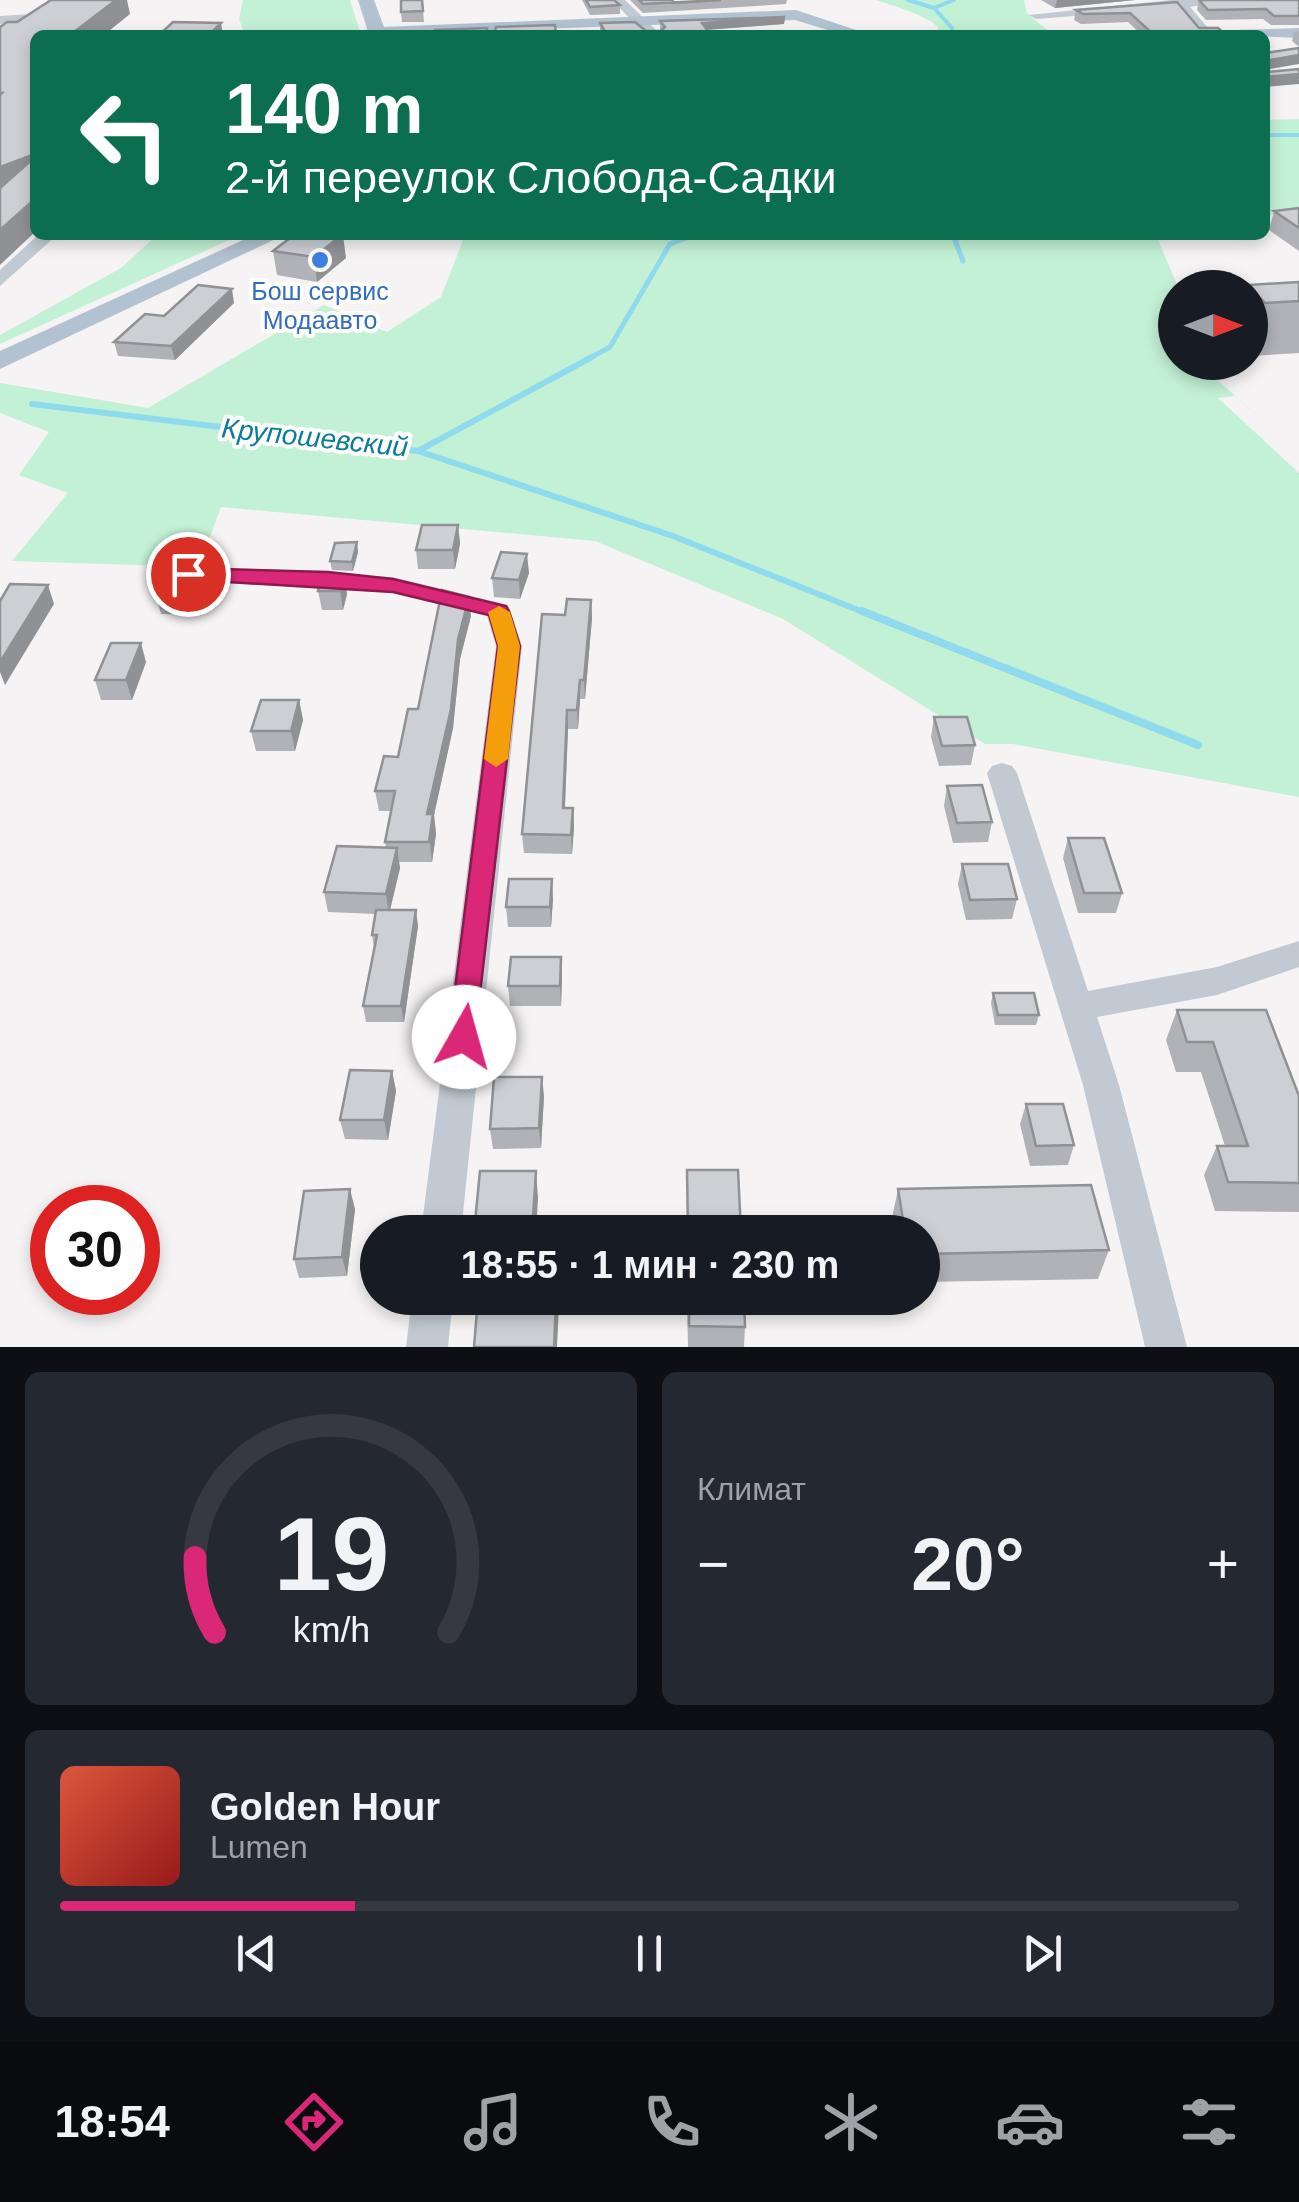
<!DOCTYPE html>
<html lang="ru">
<meta charset="utf-8">
<style>
:root{--surface:#171b24;--page:#242831;--text:#f1f3f6;--muted:#9ea1a6;--line:#363941;--accent:#db2777}
body{margin:0;font-family:Helvetica,sans-serif;background:var(--page);color:var(--text);height:100vh;display:flex;flex-direction:column;font-size:38px;white-space:nowrap}
*{box-sizing:border-box;margin:0}
p{font-size:32px;color:var(--muted)}
.icon{flex:none;width:55px;height:55px;fill:none;stroke:currentColor;stroke-width:2;stroke-linecap:round;stroke-linejoin:round}
.map{position:relative;height:1347px;overflow:hidden}
.panel{display:flex;flex-direction:column;gap:25px;padding:25px;background:#0d0f14;flex:1}
.panel>*{flex:none}
.top-card{position:absolute;left:30px;top:30px;width:1240px;height:210px;border-radius:15px;box-shadow:0 5px 15px #0003;background:#0b6e4f;color:#fff;overflow:hidden}
.needle{width:65px;rotate:90deg}
.buttons{position:absolute;left:1158px;top:270px;display:grid;gap:20px}
.buttons a{display:grid;place-items:center;width:110px;height:110px;border-radius:50%;background:var(--surface);box-shadow:0 5px 15px #0003;font-size:50px}
.speed{position:absolute;left:30px;top:1185px;display:flex;gap:20px;font-size:50px;font-weight:700;text-align:center}
.speed>*{display:grid;place-content:center;width:130px;height:130px;border-radius:50%;background:var(--surface);box-shadow:0 5px 15px #0003;line-height:1}
.speed .limit{border:15px solid #d22;background:#fff;color:#111}
.pin{position:absolute;display:grid;place-items:center;width:85px;height:85px;color:#fff;margin:-42px;border:5px solid #fff;border-radius:50%;box-shadow:0 2px 10px #0007}
.me{position:absolute;width:110px;margin:-55px;rotate:7deg;stroke-linejoin:round;filter:drop-shadow(0 0 8px #0008)}
.turn{display:flex;align-items:center;gap:35px;height:210px;padding:0 30px;font-size:45px}
.turn .icon{width:130px;height:130px;stroke-width:2.5}
.turn b{display:block;font-size:70px;line-height:85px}
.big{font-size:75px;font-weight:600;line-height:1.1}
.panel .widget{flex:1;display:flex;flex-direction:column;justify-content:center;gap:15px;min-width:0;padding:0 35px;border-radius:15px;background:var(--page)}
.panel .dial{align-items:center;gap:0}
.dial svg{height:260px;overflow:visible;fill:none;stroke:var(--line);stroke-width:7;stroke-linecap:round;text-anchor:middle}
.dial text{fill:var(--text);stroke:none}
.song{display:flex;align-items:center;gap:30px}
.cover{width:120px;height:120px;border-radius:15px;background:linear-gradient(135deg,hsl(10 70% 55%),hsl(0 70% 35%))}
.played{height:10px;border-radius:5px;background:linear-gradient(90deg,var(--accent) 25%,var(--line) 25%)}
.keys{display:flex;justify-content:space-around;direction:ltr}
.heat{display:flex;justify-content:space-between;align-items:center;font-size:55px;direction:ltr}
.panel .tiles{flex:1;display:grid;gap:25px;grid-template-columns:1fr 1fr}
.widget:last-child{grid-column:span 2}
.trip{position:absolute;left:360px;top:1215px;width:580px;height:100px;border-radius:50px;background:var(--surface);box-shadow:0 5px 15px #0003;font-weight:600;line-height:100px;text-align:center}
.tabs{display:flex;height:160px;justify-content:space-around;align-items:center;background:#090b0e;color:var(--muted)}
.tabs .icon{width:70px;height:70px}
.tabs .on{color:var(--accent)}
.tabs b{font-size:45px;color:var(--text)}
.map>svg:first-child{display:block}
.green{fill:#c3f1d5}
.lines{fill:none;stroke-linecap:round;stroke-linejoin:round}
.stream-far3{stroke:#90daee;stroke-width:4}
.stream-far2{stroke:#90daee;stroke-width:5}
.stream-far1{stroke:#90daee;stroke-width:6}
.stream{stroke:#90daee;stroke-width:8}
.minor{fill:#c1cad2;fill-rule:evenodd}
.major{fill:#b3c2d1;fill-rule:evenodd}
.wall{fill:#b0b2b7}
.shaded-wall{fill:#909195}
.building{fill:#cdcfd5;stroke:#909195;stroke-width:2.5}
.route{fill:#db2777;stroke:#8e194d;stroke-width:2.5}
.slow{fill:#f59e0b}
.shop-dot{fill:#3f7fe0;stroke:#fff;stroke-width:4}
.labels{text-anchor:middle;stroke-width:8;stroke-linejoin:round;paint-order:stroke}
.far-shop-label{font-size:25px;fill:#366cbe;stroke:#fff}
.far-water-label{font-size:28px;font-style:italic;fill:#0c7c9b;stroke:#fff}
</style>
<div class="map">
<svg width="1299" height="1347" viewBox="0 0 1299 1347">
<rect width="100%" height="100%" fill="#f5f3f3"/>
<!-- green -->
<g class="green">
<polygon points="243,0 350,0 361,35 245,35 239,19"/>
<path d="M875 0H1024L1027 13 1053 35H937L938 27C926 15 892 5 875 0Z"/>
<polygon points="1299,119 1299,212 1265,215 1265,120"/>
<polygon points="157,235 240,235 0,344 0,335 121,268"/>
<polygon points="465,235 1156,235 1178,287 1175,362 1208,363 1213,376 1299,453 1235,396 1218,398 1299,473 1299,797 1013,744 985,744 783,619 595,541 221,507 199,567 12,561 68,493 19,475 49,432 0,413 0,383 148,408 324,305 387,332 441,297"/>
</g>
<g class="lines">
<!-- stream-far3 -->
<g class="stream-far3">
<polyline points="908,0 934,8 952,28 952,35"/>
<polyline points="934,8 954,0"/>
<polyline points="1265,135 1299,135"/>
</g>
<!-- stream-far2 -->
<g class="stream-far2">
<polyline points="953,235 963,261"/>
<polyline points="588,359 610,347 670,244 694,235"/>
</g>
<!-- stream-far1 -->
<g class="stream-far1">
<polyline points="32,404 418,451 592,357"/>
<polyline points="418,451 673,536 868,614"/>
</g>
<!-- stream -->
<polyline class="stream" points="862,611 1198,745"/>
<!-- minor -->
<g class="minor">
<polygon points="612,0 625,0 661,35 646,35"/>
<polygon points="1171,0 1230,0 1190,7 1214,35 1200,35 1177,8 1036,19 1029,15"/>
<polygon points="48,13 43,20 0,24 0,16"/>
<polygon points="38,235 57,235 0,286 0,270"/>
<polygon points="188,567 393,577 508,605 522,646 461,1232 421,1232 496,646 487,616 393,593 179,580 175,575"/>
<polygon points="1002,763 1012,766 1017,773 1088,991 1217,967 1299,941 1299,967 1217,995 1097,1017 1119,1085 1187,1347 1145,1347 1083,1085 987,773 992,766"/>
<polygon points="412,1298 453,1298 448,1347 406,1347"/>
</g>
<!-- major -->
<g class="major">
<polygon points="358,0 374,0 384,27 796,10 871,35 844,35 795,20 369,35"/>
<polygon points="1299,28 1299,38 1229,35 1238,30"/>
<polygon points="254,235 284,235 0,369 0,351"/>
</g>
</g>
<!-- wall -->
<g class="wall">
<polygon points="422,0 424,22 402,22 401,12"/>
<polygon points="582,0 614,0 620,5 620,14 590,15"/>
<polygon points="630,0 672,0 674,3 719,0 787,0 786,4 643,13"/>
<polygon points="1041,0 1135,0 1055,8"/>
<polygon points="1199,0 1299,0 1299,25 1271,25 1263,19 1206,20 1197,10"/>
<polygon points="1177,2 1199,28 1226,35 1142,35 1128,22 1081,24 1074,20 1076,10"/>
<polygon points="785,17 784,24 707,30 711,35 602,35 600,31 600,23 646,31 661,31 660,29 660,21"/>
<polygon points="1299,31 1299,47 1292,41 1294,32"/>
<polygon points="487,33 488,35 433,35"/>
<polygon points="1299,208 1299,251 1269,230 1274,211"/>
<polygon points="273,251 346,258 317,282 277,275"/>
<polygon points="1299,282 1299,353 1250,356 1250,288 1247,288 1248,285"/>
<polygon points="234,303 175,360 118,356 114,342 164,316"/>
<polygon points="458,525 460,544 455,569 418,569 416,550"/>
<polygon points="357,542 358,552 353,571 332,570 330,561"/>
<polygon points="206,572 211,592 201,615 161,614 156,595"/>
<polygon points="529,573 520,599 494,597 492,578"/>
<polygon points="344,575 347,594 343,610 322,610 318,591"/>
<polygon points="591,600 592,618 585,699 580,699 578,729 568,729 565,808 573,808 574,827 572,854 524,853 522,834 565,615"/>
<polygon points="471,616 460,659 453,728 434,815 436,834 432,862 399,862 400,868 390,910 418,926 404,1022 366,1022 363,1006 374,947 372,935 376,914 328,912 324,892 386,848 385,842 391,811 379,811 375,791 398,757 418,709"/>
<polygon points="146,662 132,700 101,700 95,680"/>
<polygon points="299,700 303,720 295,751 256,751 251,731"/>
<polygon points="934,717 975,745 971,765 939,766 931,737"/>
<polygon points="947,786 992,822 988,842 953,843 944,806"/>
<polygon points="1068,838 1122,893 1116,913 1078,913 1063,858"/>
<polygon points="962,864 1017,899 1012,919 966,920 958,884"/>
<polygon points="553,899 551,927 508,927 506,907"/>
<polygon points="561,957 562,977 561,1006 510,1006 508,986"/>
<polygon points="993,993 1039,1015 1036,1025 995,1025 991,1003"/>
<polygon points="1177,1010 1299,1096 1299,1212 1215,1211 1204,1175 1217,1146 1225,1146 1201,1072 1176,1072 1166,1040"/>
<polygon points="392,1071 396,1091 388,1140 345,1139 340,1120"/>
<polygon points="544,1096 541,1148 493,1149 490,1129"/>
<polygon points="1026,1104 1074,1145 1068,1165 1030,1166 1020,1124"/>
<polygon points="898,1189 1109,1250 1098,1279 922,1282 922,1232 894,1232 892,1218"/>
<polygon points="355,1209 347,1276 299,1278 294,1259"/>
<polygon points="687,1298 744,1298 745,1327 744,1347 688,1347"/>
</g>
<!-- shaded-wall -->
<g class="shaded-wall">
<polygon points="116,0 127,0 130,14 104,35 70,35"/>
<polygon points="1057,0 1135,0 1055,8"/>
<polygon points="785,17 784,24 702,30 702,23"/>
<polygon points="221,23 223,35 209,35"/>
<polygon points="1299,55 1299,64 1265,70 1265,61"/>
<polygon points="1299,74 1299,84 1265,87 1265,77"/>
<polygon points="35,154 35,182 0,196 0,167"/>
<polygon points="35,199 35,232 0,265 0,230"/>
<polygon points="342,235 343,235 346,258 317,282 314,257"/>
<polygon points="232,289 234,303 175,360 171,346"/>
<polygon points="458,525 460,544 455,569 453,550"/>
<polygon points="357,542 358,552 353,571 352,562"/>
<polygon points="527,554 529,573 520,599 519,580"/>
<polygon points="206,572 211,592 201,615 196,596"/>
<polygon points="344,575 347,594 343,610 340,591"/>
<polygon points="48,585 54,604 5,685 0,672 0,662"/>
<polygon points="469,597 471,616 460,659 453,728 434,815 436,834 432,862 427,814 458,640"/>
<polygon points="591,600 592,618 585,699 584,680"/>
<polygon points="141,643 146,662 132,700 126,680"/>
<polygon points="580,680 580,699 578,729 577,710"/>
<polygon points="299,700 303,720 295,751 291,731"/>
<polygon points="567,710 568,729 564,827 563,808"/>
<polygon points="573,808 574,827 572,854 571,835"/>
<polygon points="397,848 400,868 389,914 386,894"/>
<polygon points="552,879 553,899 551,927 550,907"/>
<polygon points="416,910 418,926 404,1022 401,1006"/>
<polygon points="561,957 562,977 561,1006 560,986"/>
<polygon points="392,1071 396,1091 388,1140 384,1120"/>
<polygon points="542,1077 544,1096 541,1148 539,1128"/>
<polygon points="536,1171 538,1198 536,1232 532,1232"/>
<polygon points="350,1189 355,1209 347,1276 342,1257"/>
<polygon points="556,1298 558,1298 559,1304 557,1347 554,1347"/>
</g>
<!-- building -->
<g class="building">
<polygon points="51,0 116,0 70,35 35,35 35,154 0,167 0,95 2,93 0,93 0,27 7,22 17,22"/>
<polygon points="401,0 422,0 423,11 401,12"/>
<polygon points="586,0 614,0 620,5 590,7"/>
<polygon points="639,0 672,0 674,3 721,0 643,4"/>
<polygon points="1199,0 1299,0 1299,16 1274,16 1266,9 1208,10"/>
<polygon points="1177,2 1199,28 1218,28 1226,35 1154,35 1130,13 1083,14 1076,10"/>
<polygon points="785,17 702,23 711,35 607,35 600,23 635,22 646,31 661,31 665,27 660,21"/>
<polygon points="173,22 221,23 209,35 159,35"/>
<polygon points="555,25 556,35 494,35 496,27"/>
<polygon points="487,28 487,33 433,35 435,30"/>
<polygon points="1299,48 1299,55 1265,61 1265,53"/>
<polygon points="1265,64 1268,72 1299,69 1299,74 1265,77"/>
<polygon points="35,157 35,199 0,230 0,188"/>
<polygon points="1299,208 1299,228 1274,211"/>
<polygon points="294,235 342,235 314,257 273,251"/>
<polygon points="1299,282 1299,301 1265,303 1248,285"/>
<polygon points="198,285 232,289 171,346 114,342 145,314 164,316"/>
<polygon points="422,525 458,525 453,550 416,550"/>
<polygon points="357,542 352,562 330,561 335,543"/>
<polygon points="501,552 527,554 519,580 492,578"/>
<polygon points="167,572 206,572 196,596 156,595"/>
<polygon points="323,574 344,575 340,591 318,591"/>
<polygon points="10,584 48,585 0,662 0,601"/>
<polygon points="442,590 469,597 458,640 451,709 427,814 433,814 429,842 385,842 395,791 375,791 384,756 398,757 408,709 418,709"/>
<polygon points="567,599 591,600 584,680 580,680 577,710 567,710 563,808 573,808 571,835 522,834 542,614 565,615"/>
<polygon points="111,643 141,643 126,680 95,680"/>
<polygon points="261,700 299,700 291,731 251,731"/>
<polygon points="934,717 967,717 975,745 942,746"/>
<polygon points="982,785 992,822 957,823 947,786"/>
<polygon points="1068,838 1104,838 1122,893 1084,893"/>
<polygon points="337,846 397,848 386,894 324,892"/>
<polygon points="962,864 1008,864 1017,899 970,900"/>
<polygon points="509,879 552,879 550,907 506,907"/>
<polygon points="376,910 416,910 401,1006 363,1006 377,935 372,935"/>
<polygon points="511,957 561,957 560,986 508,986"/>
<polygon points="993,993 1034,993 1039,1015 998,1015"/>
<polygon points="1177,1010 1266,1010 1299,1096 1299,1183 1228,1182 1217,1146 1248,1146 1213,1042 1187,1042"/>
<polygon points="350,1070 392,1071 384,1120 340,1120"/>
<polygon points="494,1077 542,1077 539,1128 490,1129"/>
<polygon points="1026,1104 1063,1104 1074,1145 1036,1146"/>
<polygon points="687,1170 738,1170 741,1232 688,1232"/>
<polygon points="480,1171 536,1171 532,1232 474,1232"/>
<polygon points="1091,1185 1109,1250 922,1254 922,1232 905,1232 898,1189"/>
<polygon points="350,1189 342,1257 294,1259 304,1191"/>
<polygon points="478,1298 556,1298 554,1347 474,1347"/>
<polygon points="689,1298 744,1298 745,1327 689,1326"/>
</g>
<!-- route -->
<polygon class="route" points="188,568 328,572 393,579 506,606 509,611 520,646 474,1046 464,1049 453,1046 449,1037 498,646 489,615 393,592 180,579 177,574"/>
<!-- slow -->
<polygon class="slow" points="499,606 510,612 520,646 508,759 496,767 484,759 498,646 488,612"/>
<!-- markers -->
<circle class="shop-dot" cx="320" cy="260" r="10"/>
<g class="labels">
<!-- far-shop labels -->
<g class="far-shop-label">
<text x="320" y="300">Бош сервис<tspan x="320" dy="29">Модаавто</tspan></text>
</g>
<!-- far-water labels -->
<g class="far-water-label">
<text transform="translate(315 437) rotate(6)" y="10">Крупошевский</text>
</g>
</g>
</svg>
<div class="buttons">
<a><svg class="needle" viewBox="-14 -14 28 28"><path d="M0-13l5 13h-10z" fill="#e53935"/><path d="M0 13l5-13h-10z" fill="#9ea1a6"/></svg></a>
</div>
<div class="speed"><div class="limit">30</div></div>
<div class="pin" style="left:188px;top:574px;background:#d93025"><svg class="icon" aria-label="arrive" viewBox="0 0 24 24"><path d="M6 21V4h12l-3 4 3 4H6"/></svg></div>
<svg class="me" style="left:464px;top:1037px" viewBox="-20 -20 40 40"><circle r="19" fill="#fff"/><path d="M0-13L10 11 0 6-10 11z" fill="#db2777"/></svg>
<div class="trip">18:55 · 1 мин · 230 m</div>
<div class="top-card">
<div class="turn"><svg class="icon" aria-label="left" viewBox="0 0 24 24"><path d="M17 20v-9H6M10 6l-5 5 5 5"/></svg><div><b>140 m</b>2-й переулок Слобода-Садки</div></div>
</div>
</div>
<section class="panel">
<div class="tiles">
<div class="widget dial"><svg viewBox="0 0 100 80">
<path d="M14 69A42 42 0 1 1 86 69"/>
<path d="M14 69A42 42 0 0 1 8 46" stroke="#db2777"/>
<text x="50" y="56" font-size="32" font-weight="700">19</text>
<text x="50" y="72" font-size="11">km/h</text>
</svg></div>
<div class="widget"><p>Климат</p>
<div class="heat"><a>−</a><b class="big">20°</b><a>+</a></div>
</div>
<div class="widget">
<div class="song"><i class="cover"></i><div><b>Golden Hour</b><p>Lumen</p></div></div>
<div class="played"></div>
<div class="keys"><svg class="icon" aria-label="previous" viewBox="0 0 24 24"><path d="M18 5L8 12l10 7zM5 5v14"/></svg><svg class="icon" aria-label="pause" viewBox="0 0 24 24"><path d="M8 5v14M16 5v14"/></svg><svg class="icon" aria-label="next" viewBox="0 0 24 24"><path d="M6 5l10 7-10 7zM19 5v14"/></svg></div>
</div>
</div>
</section>
<nav class="tabs">
<b>18:54</b>
<svg class="icon on" aria-label="directions" viewBox="0 0 24 24"><path d="M12 3l9 9-9 9-9-9zM9 14v-3h6M13 9l2 2-2 2"/></svg>
<svg class="icon" aria-label="music" viewBox="0 0 24 24"><path d="M9 18V5l10-2v13"/><circle cx="6" cy="18" r="3"/><circle cx="16" cy="16" r="3"/></svg>
<svg class="icon" aria-label="phone" viewBox="0 0 24 24"><path d="M5 4h4l2 5-3 2q2 4 5 5l2-3 5 2v4C11 20 4 13 5 4z"/></svg>
<svg class="icon" aria-label="climate" viewBox="0 0 24 24"><path d="M12 3v18M4 7l16 10M4 17L20 7"/></svg>
<svg class="icon" aria-label="car" viewBox="0 0 24 24"><path d="M5 17H2v-5l4-1 3-4h7l3 4 3 1v5h-3M9 17h6M6 11h13"/><circle cx="7" cy="17" r="2"/><circle cx="17" cy="17" r="2"/></svg>
<svg class="icon" aria-label="filters" viewBox="0 0 24 24"><path d="M4 7h16M4 17h16"/><circle cx="9" cy="7" r="2"/><circle cx="15" cy="17" r="2"/></svg>
</nav>
